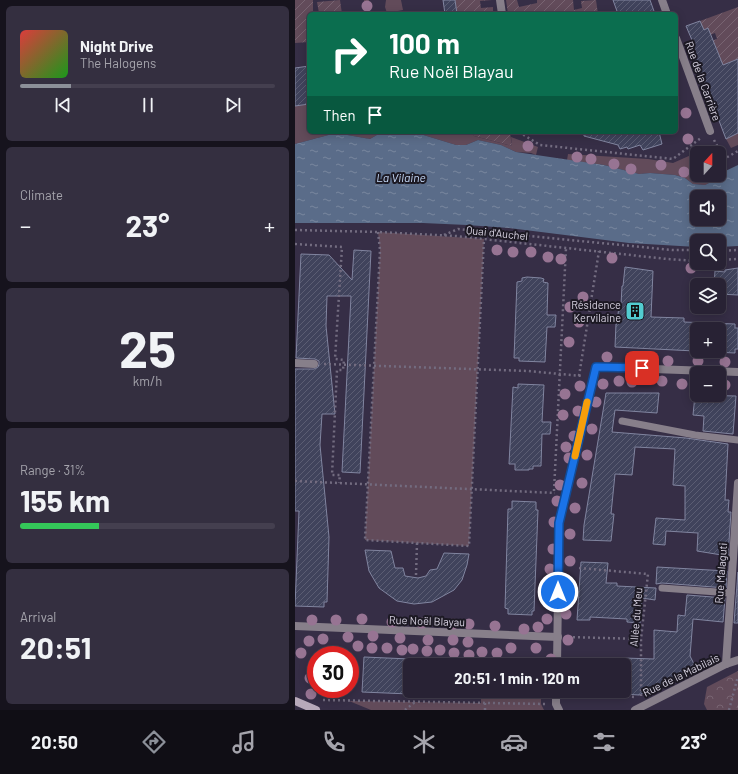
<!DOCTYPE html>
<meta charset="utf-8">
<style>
:root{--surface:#282234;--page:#342f40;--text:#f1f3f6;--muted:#a5a4ac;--line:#443f4f;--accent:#8c9099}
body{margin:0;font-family:Barlow,sans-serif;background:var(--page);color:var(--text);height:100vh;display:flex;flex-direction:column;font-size:15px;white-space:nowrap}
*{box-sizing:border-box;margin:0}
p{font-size:13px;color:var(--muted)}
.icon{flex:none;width:22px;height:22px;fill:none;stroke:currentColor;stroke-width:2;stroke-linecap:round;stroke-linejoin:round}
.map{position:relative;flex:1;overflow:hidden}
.details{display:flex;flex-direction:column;gap:6px;padding:6px;background:#16131d;width:295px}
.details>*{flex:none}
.guide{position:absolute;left:12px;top:12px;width:371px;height:122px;border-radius:6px;box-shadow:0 2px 10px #0003,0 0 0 1px var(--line);background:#0b6e4f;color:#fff;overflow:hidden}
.needle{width:26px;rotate:21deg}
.controls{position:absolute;left:395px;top:146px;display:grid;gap:8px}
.controls a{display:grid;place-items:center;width:36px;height:36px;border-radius:6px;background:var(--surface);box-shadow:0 2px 10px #0003,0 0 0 1px var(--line);font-size:20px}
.speed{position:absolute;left:12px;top:646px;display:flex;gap:8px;font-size:20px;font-weight:700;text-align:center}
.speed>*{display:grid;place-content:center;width:52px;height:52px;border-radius:50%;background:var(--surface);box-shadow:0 2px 10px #0003,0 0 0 1px var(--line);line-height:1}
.speed .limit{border:6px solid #d22;background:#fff;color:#111}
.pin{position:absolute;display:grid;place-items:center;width:34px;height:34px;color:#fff;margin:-17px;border-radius:8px;box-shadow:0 2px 6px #0006}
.me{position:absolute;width:44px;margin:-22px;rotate:0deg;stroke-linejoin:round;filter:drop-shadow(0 0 3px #0008)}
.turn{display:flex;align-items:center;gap:14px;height:84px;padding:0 16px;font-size:18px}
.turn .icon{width:52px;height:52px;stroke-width:2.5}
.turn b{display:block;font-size:28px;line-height:34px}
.then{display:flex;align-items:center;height:38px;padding:0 16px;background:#0003;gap:8px;font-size:15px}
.big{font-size:30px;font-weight:700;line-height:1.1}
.details .widget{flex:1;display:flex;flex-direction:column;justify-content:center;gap:6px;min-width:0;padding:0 14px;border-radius:6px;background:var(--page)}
.details .dial{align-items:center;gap:0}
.dial b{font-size:52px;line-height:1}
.song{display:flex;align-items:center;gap:12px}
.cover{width:48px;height:48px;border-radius:6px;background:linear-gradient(135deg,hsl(0 70% 55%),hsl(120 70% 35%))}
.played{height:4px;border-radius:2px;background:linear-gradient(90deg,var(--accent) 20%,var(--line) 20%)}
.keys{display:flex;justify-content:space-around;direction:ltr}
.heat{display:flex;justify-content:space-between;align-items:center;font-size:22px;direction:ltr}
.charge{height:6px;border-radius:3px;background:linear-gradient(90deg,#34c759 31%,var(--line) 0)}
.trip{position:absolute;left:108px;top:658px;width:228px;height:40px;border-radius:6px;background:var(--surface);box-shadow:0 2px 10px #0003,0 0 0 1px var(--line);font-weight:700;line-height:40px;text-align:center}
.menu{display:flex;height:64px;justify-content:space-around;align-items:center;background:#100e15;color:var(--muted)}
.menu .icon{width:28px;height:28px}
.menu .active{color:var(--accent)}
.menu b{font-size:18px;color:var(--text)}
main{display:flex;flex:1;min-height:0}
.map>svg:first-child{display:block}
.grass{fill:#624b5a}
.park{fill:url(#park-crowns)}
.garden{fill:url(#garden-furrows)}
.water{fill:url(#water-ripples);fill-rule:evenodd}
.building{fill:url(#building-hatch);stroke:#8185a0;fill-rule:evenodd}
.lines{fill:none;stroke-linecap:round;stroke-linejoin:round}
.path{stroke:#736c80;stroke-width:2.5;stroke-dasharray:2 3;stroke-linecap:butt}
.lane{stroke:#877f8a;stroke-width:7}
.street{stroke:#877f8a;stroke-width:8}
.secondary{stroke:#b7a9ba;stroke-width:8}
.tree{fill:#977493}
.route-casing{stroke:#114b97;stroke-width:10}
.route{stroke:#1a73e8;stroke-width:7}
.slow{stroke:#f59e0b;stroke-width:7}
.labels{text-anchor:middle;stroke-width:4;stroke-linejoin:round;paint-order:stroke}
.street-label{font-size:11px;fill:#d9d4e3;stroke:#1c1923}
.poi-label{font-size:11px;fill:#d9d4e3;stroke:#1c1923;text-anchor:end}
.water-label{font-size:12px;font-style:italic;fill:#c6daf9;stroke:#1c1923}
</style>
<main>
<section class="details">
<div class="widget">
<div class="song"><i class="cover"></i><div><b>Night Drive</b><p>The Halogens</p></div></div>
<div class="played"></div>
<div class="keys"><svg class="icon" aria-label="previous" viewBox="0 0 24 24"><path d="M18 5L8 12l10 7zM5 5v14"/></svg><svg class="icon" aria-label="pause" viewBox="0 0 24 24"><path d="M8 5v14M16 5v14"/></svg><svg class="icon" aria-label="next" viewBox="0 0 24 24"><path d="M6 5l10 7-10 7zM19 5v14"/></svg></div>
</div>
<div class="widget"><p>Climate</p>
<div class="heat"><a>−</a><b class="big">23°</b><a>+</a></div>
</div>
<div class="widget dial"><b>25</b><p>km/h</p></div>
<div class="widget"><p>Range · 31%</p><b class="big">155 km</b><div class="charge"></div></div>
<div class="widget"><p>Arrival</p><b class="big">20:51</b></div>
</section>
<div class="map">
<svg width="443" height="710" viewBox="0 0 443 710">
<defs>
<pattern id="park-crowns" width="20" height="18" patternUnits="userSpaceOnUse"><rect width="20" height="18" fill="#624b5a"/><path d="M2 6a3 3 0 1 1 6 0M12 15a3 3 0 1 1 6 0" fill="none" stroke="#786472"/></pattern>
<pattern id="garden-furrows" width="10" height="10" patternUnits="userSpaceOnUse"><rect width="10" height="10" fill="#624b5a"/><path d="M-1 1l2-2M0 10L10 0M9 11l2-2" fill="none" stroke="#786472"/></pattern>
<pattern id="water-ripples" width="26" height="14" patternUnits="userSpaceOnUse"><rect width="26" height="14" fill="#5a6c89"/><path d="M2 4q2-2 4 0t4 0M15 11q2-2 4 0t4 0" fill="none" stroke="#79879f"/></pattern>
<pattern id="building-hatch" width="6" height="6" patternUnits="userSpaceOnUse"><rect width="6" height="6" fill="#40435c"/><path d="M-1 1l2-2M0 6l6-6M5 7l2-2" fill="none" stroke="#5b5d73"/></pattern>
</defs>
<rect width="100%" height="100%" fill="#362e46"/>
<!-- grass -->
<g class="grass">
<polygon points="69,0 74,0 75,14 70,14"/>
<polygon points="91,0 106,0 108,10 92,13 90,7"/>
<polygon points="14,104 14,132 87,132 75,139 41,133 0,144 0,106"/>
<polygon points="112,132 178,132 179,136 217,146 216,137 243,147 241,155 236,153 221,152 206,145 183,140 171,145 161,145 122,133"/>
<polygon points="443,133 443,145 436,148 431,139"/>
<polygon points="405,151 406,153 402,153 402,175 420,176 418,181 410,185 398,184 390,178 380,175 355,173 344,174 309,165 272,160 273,154 353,159 378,163"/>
<polygon points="83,232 189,239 174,546 70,540 85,250"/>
<polygon points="188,659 247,661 247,665 187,665"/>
<polygon points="186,691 246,691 246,704 249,710 76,710 54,701 186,703"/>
</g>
<!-- park -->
<polygon class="park" points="443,671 443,710 412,710 409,704 412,687"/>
<!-- garden -->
<g class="garden">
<polygon points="0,0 18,0 18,14 24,13 22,2 45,0 47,14 14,14 14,42 0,43"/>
<polygon points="160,0 197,0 185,1 186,8 198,7 198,14 162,14"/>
<polygon points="211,0 222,0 224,7 242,3 242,0 278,0 279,10 287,8 286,1 301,0 303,14 213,14"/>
<polygon points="443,7 443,59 433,63 436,70 429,99 419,109 413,93 424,90 424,55 420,44 415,46 413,42 422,39 420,33 415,35 413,28 409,30 405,21"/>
<polygon points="178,132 215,132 217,146 179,136"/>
</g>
<!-- water -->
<path class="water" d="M87 132 122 133 161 145H171L183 140 206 145 221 152 309 165 344 174 355 173 380 175 390 178 398 184 410 185 418 181 420 176 443 165V246L424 247V241H402V247L334 243 214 228 172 225 128 223H0V144L41 133 75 139ZM402 197H424V219H402Z"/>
<!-- building -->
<g class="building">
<polygon points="148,0 160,0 162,14 150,14"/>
<polygon points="318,0 355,0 360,14 323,14"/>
<polygon points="405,21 409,30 413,28 428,65 443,59 443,133 431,139 394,42 397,40 391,26"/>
<polygon points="14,66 14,104 0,106 0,68"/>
<polygon points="289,132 364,132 367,144 348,150 345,145 333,149 332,147 325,149 323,145 289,136"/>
<polygon points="59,250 76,251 65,473 47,472 56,296 32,296 31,326 40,414 27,414 25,445 34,537 32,602 29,602 29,607 0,606 4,511 0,511 0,369 19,369 23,367 24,364 24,361 20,359 1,358 6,254 34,255 57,280"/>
<path d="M330 267 358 271 356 317 389 318V322L440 324V328H443V349H440V353L320 347 321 324H322L324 305H326L327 286H328ZM402 329H424V351H402Z"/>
<polygon points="443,268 443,295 424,294 424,285 419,285 420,271 430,272 430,270"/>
<polygon points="232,277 246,278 249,279 248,282 253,283 252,315 261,315 260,327 252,327 250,362 224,361 224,358 219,358 222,282 227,281 227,278"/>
<polygon points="223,384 249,385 247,422 256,422 255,434 247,434 246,466 238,466 238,469 234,469 234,470 220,470 220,464 214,464 218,387 223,388"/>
<polygon points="311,393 364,393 362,413 320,410 317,432 391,438 433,444 430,500 434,500 433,512 436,512 433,556 402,551 403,533 371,531 370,545 358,544 361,518 390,520 390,486 378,485 380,449 340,447 337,475 320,474 316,514 319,514 316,541 288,540 289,525"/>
<polygon points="400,395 441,396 438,434 408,431 409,416 398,415"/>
<polygon points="217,501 241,502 241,510 243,510 239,611 237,611 237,615 213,614 213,609 210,608 213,509 217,509"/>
<polygon points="70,550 96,551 100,568 108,568 110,576 123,578 131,576 135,570 142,569 149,553 174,554 172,565 167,580 159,590 137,602 119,604 102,601 84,588 74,571"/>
<polygon points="286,562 313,563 311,583 322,583 322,586 361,588 360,600 347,598 345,623 332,622 332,619 295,617 295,620 282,620"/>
<polygon points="362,567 432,571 431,588 367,583 361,584"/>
<polygon points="443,572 443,623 439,623"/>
<polygon points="392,595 430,598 428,622 398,619 395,656 400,666 396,671 344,695 329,694 329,658 359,659 359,630 382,632 383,615 390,616"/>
<polygon points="69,657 115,659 115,694 67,692"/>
</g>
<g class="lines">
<!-- path -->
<g class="path">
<polyline points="224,132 245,145 378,159 406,138"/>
<polyline points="419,140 429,159 443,151"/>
<polyline points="0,230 83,232 161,236 372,259 402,261"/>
<polyline points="83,232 85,250 70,540 174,546 189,239"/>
<polyline points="149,235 163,229 377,250 402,250"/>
<polyline points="0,244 47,247 40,359 49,360 48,370 42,370 37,475 45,475 44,483"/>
<polyline points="424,251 443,250"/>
<polyline points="424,260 443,259"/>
<polyline points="29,364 233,371 287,376"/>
<polyline points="284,376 304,251"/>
<polyline points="0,481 260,493"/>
<polyline points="259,491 271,248"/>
<polyline points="284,568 353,574 346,639 346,696"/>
<polyline points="121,575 122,543"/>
<polyline points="273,637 346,639"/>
<polyline points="272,694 341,697"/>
<polyline points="28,700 251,704"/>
<polyline points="110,710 120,702"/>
<polyline points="190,710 190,703"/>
<polyline points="434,710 443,676"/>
</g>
<!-- lane -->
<g class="lane">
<polyline points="327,421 400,435 443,440"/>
<polyline points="367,588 436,593"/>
</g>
<!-- street -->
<g class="street">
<polyline points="205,0 207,14"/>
<polyline points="367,0 372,14"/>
<polyline points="381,38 415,131"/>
<polyline points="0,363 19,364"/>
<polyline points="0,626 263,637"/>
<polyline points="431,664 443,483"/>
<polyline points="262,665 264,523 301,367 443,372"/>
<polyline points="261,691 261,704 264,710"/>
<polyline points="340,710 431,664 443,660"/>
</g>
<!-- secondary -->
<polyline class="secondary" points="0,701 21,710"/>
</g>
<!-- trees -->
<g class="tree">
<circle cx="72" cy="6" r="5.5"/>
<circle cx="391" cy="113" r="5.5"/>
<circle cx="393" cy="139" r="5.5"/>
<circle cx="233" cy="146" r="5.5"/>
<circle cx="282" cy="157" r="5.5"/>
<circle cx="296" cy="159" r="5.5"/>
<circle cx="319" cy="164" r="5.5"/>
<circle cx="366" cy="165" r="5.5"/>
<circle cx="336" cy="169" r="5.5"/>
<circle cx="389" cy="172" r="5.5"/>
<circle cx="202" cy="250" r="5.5"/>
<circle cx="218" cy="252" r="5.5"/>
<circle cx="236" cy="252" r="5.5"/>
<circle cx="253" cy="257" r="5.5"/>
<circle cx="317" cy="258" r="5.5"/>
<circle cx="266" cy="259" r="5.5"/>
<circle cx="396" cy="268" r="5.5"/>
<circle cx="288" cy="297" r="5.5"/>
<circle cx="275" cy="307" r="5.5"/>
<circle cx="284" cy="322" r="5.5"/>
<circle cx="274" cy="342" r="5.5"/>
<circle cx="312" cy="357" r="5.5"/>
<circle cx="345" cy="358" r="5.5"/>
<circle cx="356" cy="359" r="5.5"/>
<circle cx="373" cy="361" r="5.5"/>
<circle cx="403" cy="361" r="5.5"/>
<circle cx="430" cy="362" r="5.5"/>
<circle cx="350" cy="379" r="5.5"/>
<circle cx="324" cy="381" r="5.5"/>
<circle cx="367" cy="381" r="5.5"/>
<circle cx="337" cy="382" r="5.5"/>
<circle cx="308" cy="384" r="5.5"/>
<circle cx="387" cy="384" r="5.5"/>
<circle cx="430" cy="385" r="5.5"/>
<circle cx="285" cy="386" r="5.5"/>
<circle cx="270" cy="394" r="5.5"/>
<circle cx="301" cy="402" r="5.5"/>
<circle cx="283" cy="411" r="5.5"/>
<circle cx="268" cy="415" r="5.5"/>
<circle cx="297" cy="429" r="5.5"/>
<circle cx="279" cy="436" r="5.5"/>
<circle cx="271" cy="447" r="5.5"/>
<circle cx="292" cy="455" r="5.5"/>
<circle cx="274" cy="458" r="5.5"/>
<circle cx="287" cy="483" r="5.5"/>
<circle cx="265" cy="485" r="5.5"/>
<circle cx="262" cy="501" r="5.5"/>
<circle cx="280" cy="508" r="5.5"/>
<circle cx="259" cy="522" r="5.5"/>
<circle cx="275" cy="534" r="5.5"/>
<circle cx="258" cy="549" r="5.5"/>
<circle cx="275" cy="561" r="5.5"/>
<circle cx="255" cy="569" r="5.5"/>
<circle cx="272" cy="586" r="5.5"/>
<circle cx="256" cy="592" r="5.5"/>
<circle cx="271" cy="614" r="5.5"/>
<circle cx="67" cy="619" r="5.5"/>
<circle cx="252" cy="619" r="5.5"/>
<circle cx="17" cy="620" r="5.5"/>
<circle cx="41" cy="620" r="5.5"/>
<circle cx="97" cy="622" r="5.5"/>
<circle cx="127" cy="623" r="5.5"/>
<circle cx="158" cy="624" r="5.5"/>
<circle cx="174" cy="624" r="5.5"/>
<circle cx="200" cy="626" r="5.5"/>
<circle cx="243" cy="627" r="5.5"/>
<circle cx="229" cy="629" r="5.5"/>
<circle cx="78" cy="636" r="5.5"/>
<circle cx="53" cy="637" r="5.5"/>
<circle cx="105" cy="638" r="5.5"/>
<circle cx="28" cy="639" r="5.5"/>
<circle cx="133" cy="640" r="5.5"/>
<circle cx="158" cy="640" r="5.5"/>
<circle cx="273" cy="640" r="5.5"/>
<circle cx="14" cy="641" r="5.5"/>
<circle cx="173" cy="642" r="5.5"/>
<circle cx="63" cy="646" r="5.5"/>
<circle cx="77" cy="648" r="5.5"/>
<circle cx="92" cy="648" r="5.5"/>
<circle cx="216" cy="648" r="5.5"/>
<circle cx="241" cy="648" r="5.5"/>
<circle cx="118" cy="649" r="5.5"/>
<circle cx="107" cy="650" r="5.5"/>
<circle cx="145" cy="650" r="5.5"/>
<circle cx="132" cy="651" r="5.5"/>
<circle cx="187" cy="652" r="5.5"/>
<circle cx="6" cy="653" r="5.5"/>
<circle cx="159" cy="653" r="5.5"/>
<circle cx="202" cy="653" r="5.5"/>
<circle cx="174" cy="655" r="5.5"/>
<circle cx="256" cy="659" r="5.5"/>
<circle cx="15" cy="678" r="5.5"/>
<circle cx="16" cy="694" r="5.5"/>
</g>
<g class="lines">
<defs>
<polyline id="route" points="263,592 264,523 301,367 347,368"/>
</defs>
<!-- route casing -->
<use href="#route" class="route-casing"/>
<!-- route -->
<use href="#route" class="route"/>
<!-- slow -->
<polyline class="slow" points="280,456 292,402"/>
</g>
<!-- icons -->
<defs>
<symbol id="building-square" viewBox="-11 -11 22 22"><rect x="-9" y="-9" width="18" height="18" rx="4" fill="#52ccd0" stroke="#1c1923"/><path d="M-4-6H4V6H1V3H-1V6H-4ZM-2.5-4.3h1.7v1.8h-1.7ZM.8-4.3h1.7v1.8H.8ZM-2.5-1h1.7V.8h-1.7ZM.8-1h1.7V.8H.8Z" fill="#111"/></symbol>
</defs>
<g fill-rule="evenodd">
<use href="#building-square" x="329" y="300" width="22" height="22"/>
</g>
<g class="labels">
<!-- street labels -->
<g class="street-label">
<text transform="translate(408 81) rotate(70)" y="4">Rue de la Carrière</text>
<text transform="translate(202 233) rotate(6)" y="4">Quai d'Auchel</text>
<text transform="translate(426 573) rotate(-86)" y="4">Rue Malaguti</text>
<text transform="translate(341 617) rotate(-85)" y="4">Allée du Meu</text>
<text transform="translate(132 621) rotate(2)" y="4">Rue Noël Blayau</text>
<text transform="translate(386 675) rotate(-26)" y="4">Rue de la Mabilais</text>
</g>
<!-- poi labels -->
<g class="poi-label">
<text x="326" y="309">Résidence<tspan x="326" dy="13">Kervilaine</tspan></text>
</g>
<!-- water labels -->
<g class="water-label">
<text x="106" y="182">La Vilaine</text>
</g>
</g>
</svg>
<div class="controls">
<a><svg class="needle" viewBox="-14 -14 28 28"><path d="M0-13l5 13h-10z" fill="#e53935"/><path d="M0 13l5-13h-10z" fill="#a5a4ac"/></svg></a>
<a><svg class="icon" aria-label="sound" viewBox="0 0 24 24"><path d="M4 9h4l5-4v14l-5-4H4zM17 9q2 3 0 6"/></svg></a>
<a><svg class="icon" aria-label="search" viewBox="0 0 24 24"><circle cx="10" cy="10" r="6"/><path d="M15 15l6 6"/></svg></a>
<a><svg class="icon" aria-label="layers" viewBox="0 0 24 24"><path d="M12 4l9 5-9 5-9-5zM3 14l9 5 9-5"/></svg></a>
<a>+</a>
<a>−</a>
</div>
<div class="speed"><div class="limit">30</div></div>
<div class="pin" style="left:347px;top:368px;background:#d93025"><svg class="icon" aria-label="arrive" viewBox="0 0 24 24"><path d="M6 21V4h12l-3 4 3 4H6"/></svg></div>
<svg class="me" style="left:263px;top:592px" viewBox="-20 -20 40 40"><circle r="17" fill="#1a73e8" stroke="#fff" stroke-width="3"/><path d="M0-11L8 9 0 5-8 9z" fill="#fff"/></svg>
<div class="trip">20:51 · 1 min · 120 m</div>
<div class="guide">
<div class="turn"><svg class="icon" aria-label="right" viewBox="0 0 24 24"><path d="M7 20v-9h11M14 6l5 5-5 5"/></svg><div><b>100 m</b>Rue Noël Blayau</div></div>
<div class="then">Then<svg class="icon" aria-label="arrive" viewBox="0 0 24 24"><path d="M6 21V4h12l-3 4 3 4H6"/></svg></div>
</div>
</div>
</main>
<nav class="menu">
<b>20:50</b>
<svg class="icon active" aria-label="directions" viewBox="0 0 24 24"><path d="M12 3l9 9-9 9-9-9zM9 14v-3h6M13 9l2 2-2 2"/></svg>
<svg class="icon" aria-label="music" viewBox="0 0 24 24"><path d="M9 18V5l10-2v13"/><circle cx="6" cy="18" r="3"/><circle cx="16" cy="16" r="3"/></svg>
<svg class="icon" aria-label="phone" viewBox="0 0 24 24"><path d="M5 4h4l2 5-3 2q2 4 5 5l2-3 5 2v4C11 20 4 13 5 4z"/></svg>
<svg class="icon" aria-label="climate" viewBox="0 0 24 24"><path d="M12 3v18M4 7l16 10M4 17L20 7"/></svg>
<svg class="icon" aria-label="car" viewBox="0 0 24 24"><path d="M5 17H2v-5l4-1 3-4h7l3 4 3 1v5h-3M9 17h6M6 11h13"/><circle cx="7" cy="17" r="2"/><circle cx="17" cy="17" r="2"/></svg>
<svg class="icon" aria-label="filters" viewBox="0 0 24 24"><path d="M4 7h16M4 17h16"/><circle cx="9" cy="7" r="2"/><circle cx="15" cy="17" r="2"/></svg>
<b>23°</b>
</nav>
